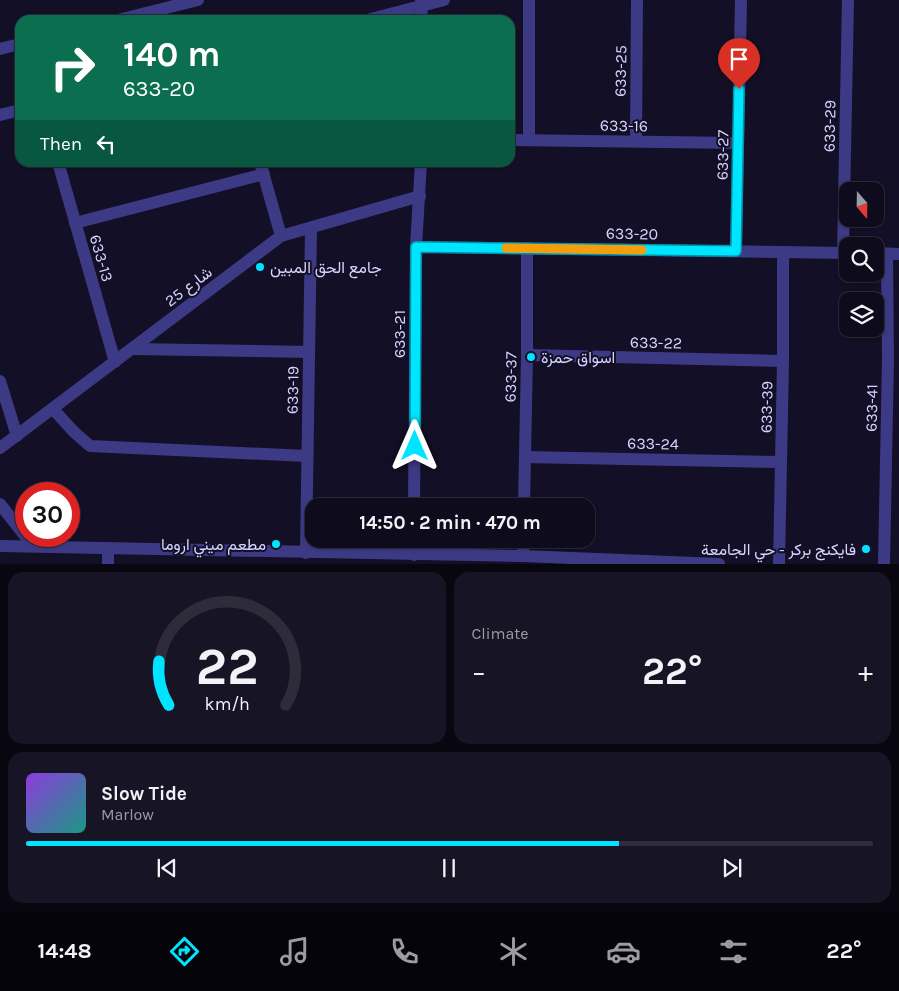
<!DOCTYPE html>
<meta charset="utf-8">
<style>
:root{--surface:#0e0b1c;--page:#171425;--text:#f1f3f6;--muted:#9b9ba3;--line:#2e2b3b;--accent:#00e5ff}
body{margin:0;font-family:Karla,Vazirmatn,sans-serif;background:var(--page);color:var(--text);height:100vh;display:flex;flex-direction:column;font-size:19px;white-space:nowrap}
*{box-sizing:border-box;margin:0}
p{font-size:16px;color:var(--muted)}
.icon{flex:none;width:28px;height:28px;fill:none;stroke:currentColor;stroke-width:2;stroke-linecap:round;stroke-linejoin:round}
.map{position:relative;height:564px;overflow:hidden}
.drawer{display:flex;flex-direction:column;gap:8px;padding:8px;background:#08060f;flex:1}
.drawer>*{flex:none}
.guide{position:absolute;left:15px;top:15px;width:500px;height:152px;border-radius:15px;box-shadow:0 1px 4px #0004,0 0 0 1px var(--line);background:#0b6e4f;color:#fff;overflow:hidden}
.needle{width:32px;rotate:160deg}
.buttons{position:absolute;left:839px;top:182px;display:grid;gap:10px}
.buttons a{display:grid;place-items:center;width:45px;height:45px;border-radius:10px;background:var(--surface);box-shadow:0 1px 4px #0004,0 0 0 1px var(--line);font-size:25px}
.speed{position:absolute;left:15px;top:482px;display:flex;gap:10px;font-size:25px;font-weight:700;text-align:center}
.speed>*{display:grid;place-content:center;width:65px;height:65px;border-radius:50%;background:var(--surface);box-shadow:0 1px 4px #0004,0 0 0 1px var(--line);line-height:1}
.speed .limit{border:8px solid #d22;background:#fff;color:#111}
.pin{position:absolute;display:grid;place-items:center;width:42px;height:42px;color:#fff;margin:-51px -21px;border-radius:50% 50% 50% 0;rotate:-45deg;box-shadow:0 0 5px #0007}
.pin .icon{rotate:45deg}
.me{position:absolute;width:55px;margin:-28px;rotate:0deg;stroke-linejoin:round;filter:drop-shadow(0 0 4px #0008)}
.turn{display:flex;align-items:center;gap:18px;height:105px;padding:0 25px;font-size:22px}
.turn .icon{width:65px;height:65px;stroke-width:2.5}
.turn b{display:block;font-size:35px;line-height:42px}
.then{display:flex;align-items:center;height:48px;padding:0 25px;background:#0003;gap:10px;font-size:19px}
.big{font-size:38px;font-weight:700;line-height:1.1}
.drawer .tile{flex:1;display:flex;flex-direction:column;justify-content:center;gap:8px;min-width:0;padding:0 18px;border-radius:15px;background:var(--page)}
.drawer .dial{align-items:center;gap:0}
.dial svg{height:130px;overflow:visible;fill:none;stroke:var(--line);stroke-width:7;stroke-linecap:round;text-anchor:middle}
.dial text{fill:var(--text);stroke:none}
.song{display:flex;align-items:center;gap:15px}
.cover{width:60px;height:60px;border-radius:8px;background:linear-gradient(135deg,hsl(270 70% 55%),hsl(170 70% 35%))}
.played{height:5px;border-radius:2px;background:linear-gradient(90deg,var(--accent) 70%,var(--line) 70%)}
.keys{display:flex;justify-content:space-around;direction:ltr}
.heat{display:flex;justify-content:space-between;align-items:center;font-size:28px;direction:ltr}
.drawer .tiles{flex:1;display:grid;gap:8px;grid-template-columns:1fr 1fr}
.tile:last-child{grid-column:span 2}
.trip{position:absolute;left:305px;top:498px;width:290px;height:50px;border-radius:15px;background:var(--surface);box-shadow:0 1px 4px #0004,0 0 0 1px var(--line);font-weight:700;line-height:50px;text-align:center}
.tabs{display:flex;height:80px;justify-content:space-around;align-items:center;background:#06040b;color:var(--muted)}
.tabs .icon{width:35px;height:35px}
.tabs .active{color:var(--accent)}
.tabs b{font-size:22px;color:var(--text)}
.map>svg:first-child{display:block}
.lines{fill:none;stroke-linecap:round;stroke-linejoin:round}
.minor{stroke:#3d3a85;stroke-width:12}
.route-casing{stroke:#0095a6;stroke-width:12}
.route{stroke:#00e5ff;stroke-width:9}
.slow{stroke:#f59e0b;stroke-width:9}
.poi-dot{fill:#00e5ff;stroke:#130f26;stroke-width:2}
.labels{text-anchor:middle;stroke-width:4;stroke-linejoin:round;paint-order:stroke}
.street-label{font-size:16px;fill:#d9d4ff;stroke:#130f26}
.poi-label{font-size:16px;fill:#d9d4ff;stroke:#130f26;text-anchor:start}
</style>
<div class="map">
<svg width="899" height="564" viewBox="0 0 899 564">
<rect width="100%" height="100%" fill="#130f26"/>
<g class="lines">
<!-- minor -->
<g class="minor">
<polyline points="421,0 422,20"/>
<polyline points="118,20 198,0"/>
<polyline points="367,20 444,0"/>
<polyline points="0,49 20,44"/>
<polyline points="0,115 20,110"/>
<polyline points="510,140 738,143"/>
<polyline points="529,140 529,0"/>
<polyline points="636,141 637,0"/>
<polyline points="58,162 115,362"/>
<polyline points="260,162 281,236"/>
<polyline points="75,223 264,174"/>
<polyline points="416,247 848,253"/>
<polyline points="736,251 741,0"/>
<polyline points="843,253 848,0"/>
<polyline points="875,253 899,254"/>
<polyline points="132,349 309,352"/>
<polyline points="527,355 783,361"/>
<polyline points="0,381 17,436"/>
<polyline points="53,409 74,432 90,446 307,456"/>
<polyline points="0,448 281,236 420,196"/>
<polyline points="525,457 781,462"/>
<polyline points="0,504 33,546"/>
<polyline points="414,506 416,247 421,162"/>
<polyline points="524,506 527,355 527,248"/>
<polyline points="0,546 523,556 719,564"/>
<polyline points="108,549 108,564"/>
<polyline points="306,553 311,228"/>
<polyline points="414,555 414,539"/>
<polyline points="523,556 523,539"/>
<polyline points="779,564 783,361 783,252"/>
<polyline points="884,564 888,360 887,254"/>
</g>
</g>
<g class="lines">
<defs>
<polyline id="route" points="415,446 416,247 736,251 739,89"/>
</defs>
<!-- route casing -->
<use href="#route" class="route-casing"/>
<!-- route -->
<use href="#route" class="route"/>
<!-- slow -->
<polyline class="slow" points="506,248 642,250"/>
</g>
<!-- markers -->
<g class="poi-dot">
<circle cx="260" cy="267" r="5"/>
<circle cx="531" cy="357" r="5"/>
<circle cx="276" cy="544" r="5"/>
<circle cx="866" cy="549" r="5"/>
</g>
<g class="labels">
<!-- street labels -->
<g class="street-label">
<text transform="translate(620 71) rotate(-89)" y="6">633-25</text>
<text transform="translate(624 125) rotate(1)" y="6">633-16</text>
<text transform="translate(829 126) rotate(-89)" y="6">633-29</text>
<text transform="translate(722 155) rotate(-89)" y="6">633-27</text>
<text transform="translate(632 233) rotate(1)" y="6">633-20</text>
<text transform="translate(102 258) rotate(74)" y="6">633-13</text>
<text transform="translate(188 286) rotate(-37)" y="6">شارع 25</text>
<text transform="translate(399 334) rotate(-90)" y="6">633-21</text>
<text transform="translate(656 342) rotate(1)" y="6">633-22</text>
<text transform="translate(510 377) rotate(-89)" y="6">633-37</text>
<text transform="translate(292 390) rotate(-89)" y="6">633-19</text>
<text transform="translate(766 407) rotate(-89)" y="6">633-39</text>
<text transform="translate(871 408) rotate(-89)" y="6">633-41</text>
<text transform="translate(653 443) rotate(1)" y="6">633-24</text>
</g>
<!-- poi labels -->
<g class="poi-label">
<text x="270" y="273">جامع الحق المبين</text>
<text x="541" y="363">اسواق حمزة</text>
<text x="266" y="550" text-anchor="end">مطعم ميني اروما</text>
<text x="856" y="555" text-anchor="end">فايكنج بركر - حي الجامعة</text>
</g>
</g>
</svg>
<div class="buttons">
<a><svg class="needle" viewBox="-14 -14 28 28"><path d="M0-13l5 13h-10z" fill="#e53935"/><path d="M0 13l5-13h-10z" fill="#9b9ba3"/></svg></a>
<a><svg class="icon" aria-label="search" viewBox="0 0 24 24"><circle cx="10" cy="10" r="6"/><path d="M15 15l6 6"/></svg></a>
<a><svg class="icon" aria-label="layers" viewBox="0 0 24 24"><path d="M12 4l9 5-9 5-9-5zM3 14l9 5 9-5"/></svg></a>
</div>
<div class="speed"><div class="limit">30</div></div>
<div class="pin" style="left:739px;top:89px;background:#d93025"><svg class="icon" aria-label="arrive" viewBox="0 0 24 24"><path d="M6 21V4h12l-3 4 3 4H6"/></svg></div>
<svg class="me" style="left:415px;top:446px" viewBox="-20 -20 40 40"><path d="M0-17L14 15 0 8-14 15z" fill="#00e5ff" stroke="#fff" stroke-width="4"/></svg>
<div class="trip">14:50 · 2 min · 470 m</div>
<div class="guide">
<div class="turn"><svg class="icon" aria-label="right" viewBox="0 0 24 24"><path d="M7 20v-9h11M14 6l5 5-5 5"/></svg><div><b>140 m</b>633-20</div></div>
<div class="then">Then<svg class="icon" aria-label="left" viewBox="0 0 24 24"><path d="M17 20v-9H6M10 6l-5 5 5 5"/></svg></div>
</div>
</div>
<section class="drawer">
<div class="tiles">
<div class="tile dial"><svg viewBox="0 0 100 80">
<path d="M14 69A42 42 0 1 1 86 69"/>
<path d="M14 69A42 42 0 0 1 8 42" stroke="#00e5ff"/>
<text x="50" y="56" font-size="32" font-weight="700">22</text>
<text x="50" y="72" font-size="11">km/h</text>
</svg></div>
<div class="tile"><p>Climate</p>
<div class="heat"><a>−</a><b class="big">22°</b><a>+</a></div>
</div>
<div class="tile">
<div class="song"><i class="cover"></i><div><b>Slow Tide</b><p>Marlow</p></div></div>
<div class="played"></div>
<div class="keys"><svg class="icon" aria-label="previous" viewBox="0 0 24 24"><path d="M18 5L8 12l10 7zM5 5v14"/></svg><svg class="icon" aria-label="pause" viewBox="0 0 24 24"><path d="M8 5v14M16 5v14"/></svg><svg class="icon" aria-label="next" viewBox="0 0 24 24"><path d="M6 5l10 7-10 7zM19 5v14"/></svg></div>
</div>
</div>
</section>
<nav class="tabs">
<b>14:48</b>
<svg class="icon active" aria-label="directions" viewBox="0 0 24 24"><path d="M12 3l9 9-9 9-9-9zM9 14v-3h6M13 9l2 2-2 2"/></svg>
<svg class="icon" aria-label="music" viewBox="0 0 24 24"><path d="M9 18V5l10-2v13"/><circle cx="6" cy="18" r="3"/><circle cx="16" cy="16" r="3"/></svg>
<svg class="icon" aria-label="phone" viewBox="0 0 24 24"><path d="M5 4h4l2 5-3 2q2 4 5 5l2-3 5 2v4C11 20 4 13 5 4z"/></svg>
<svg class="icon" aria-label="climate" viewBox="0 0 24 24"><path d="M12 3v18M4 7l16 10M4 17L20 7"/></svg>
<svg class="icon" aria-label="car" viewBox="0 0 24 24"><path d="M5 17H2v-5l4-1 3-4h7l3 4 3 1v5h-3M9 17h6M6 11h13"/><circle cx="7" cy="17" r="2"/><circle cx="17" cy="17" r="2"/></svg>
<svg class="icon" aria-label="filters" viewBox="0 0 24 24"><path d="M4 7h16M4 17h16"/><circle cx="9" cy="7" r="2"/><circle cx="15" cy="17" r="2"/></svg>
<b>22°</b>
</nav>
